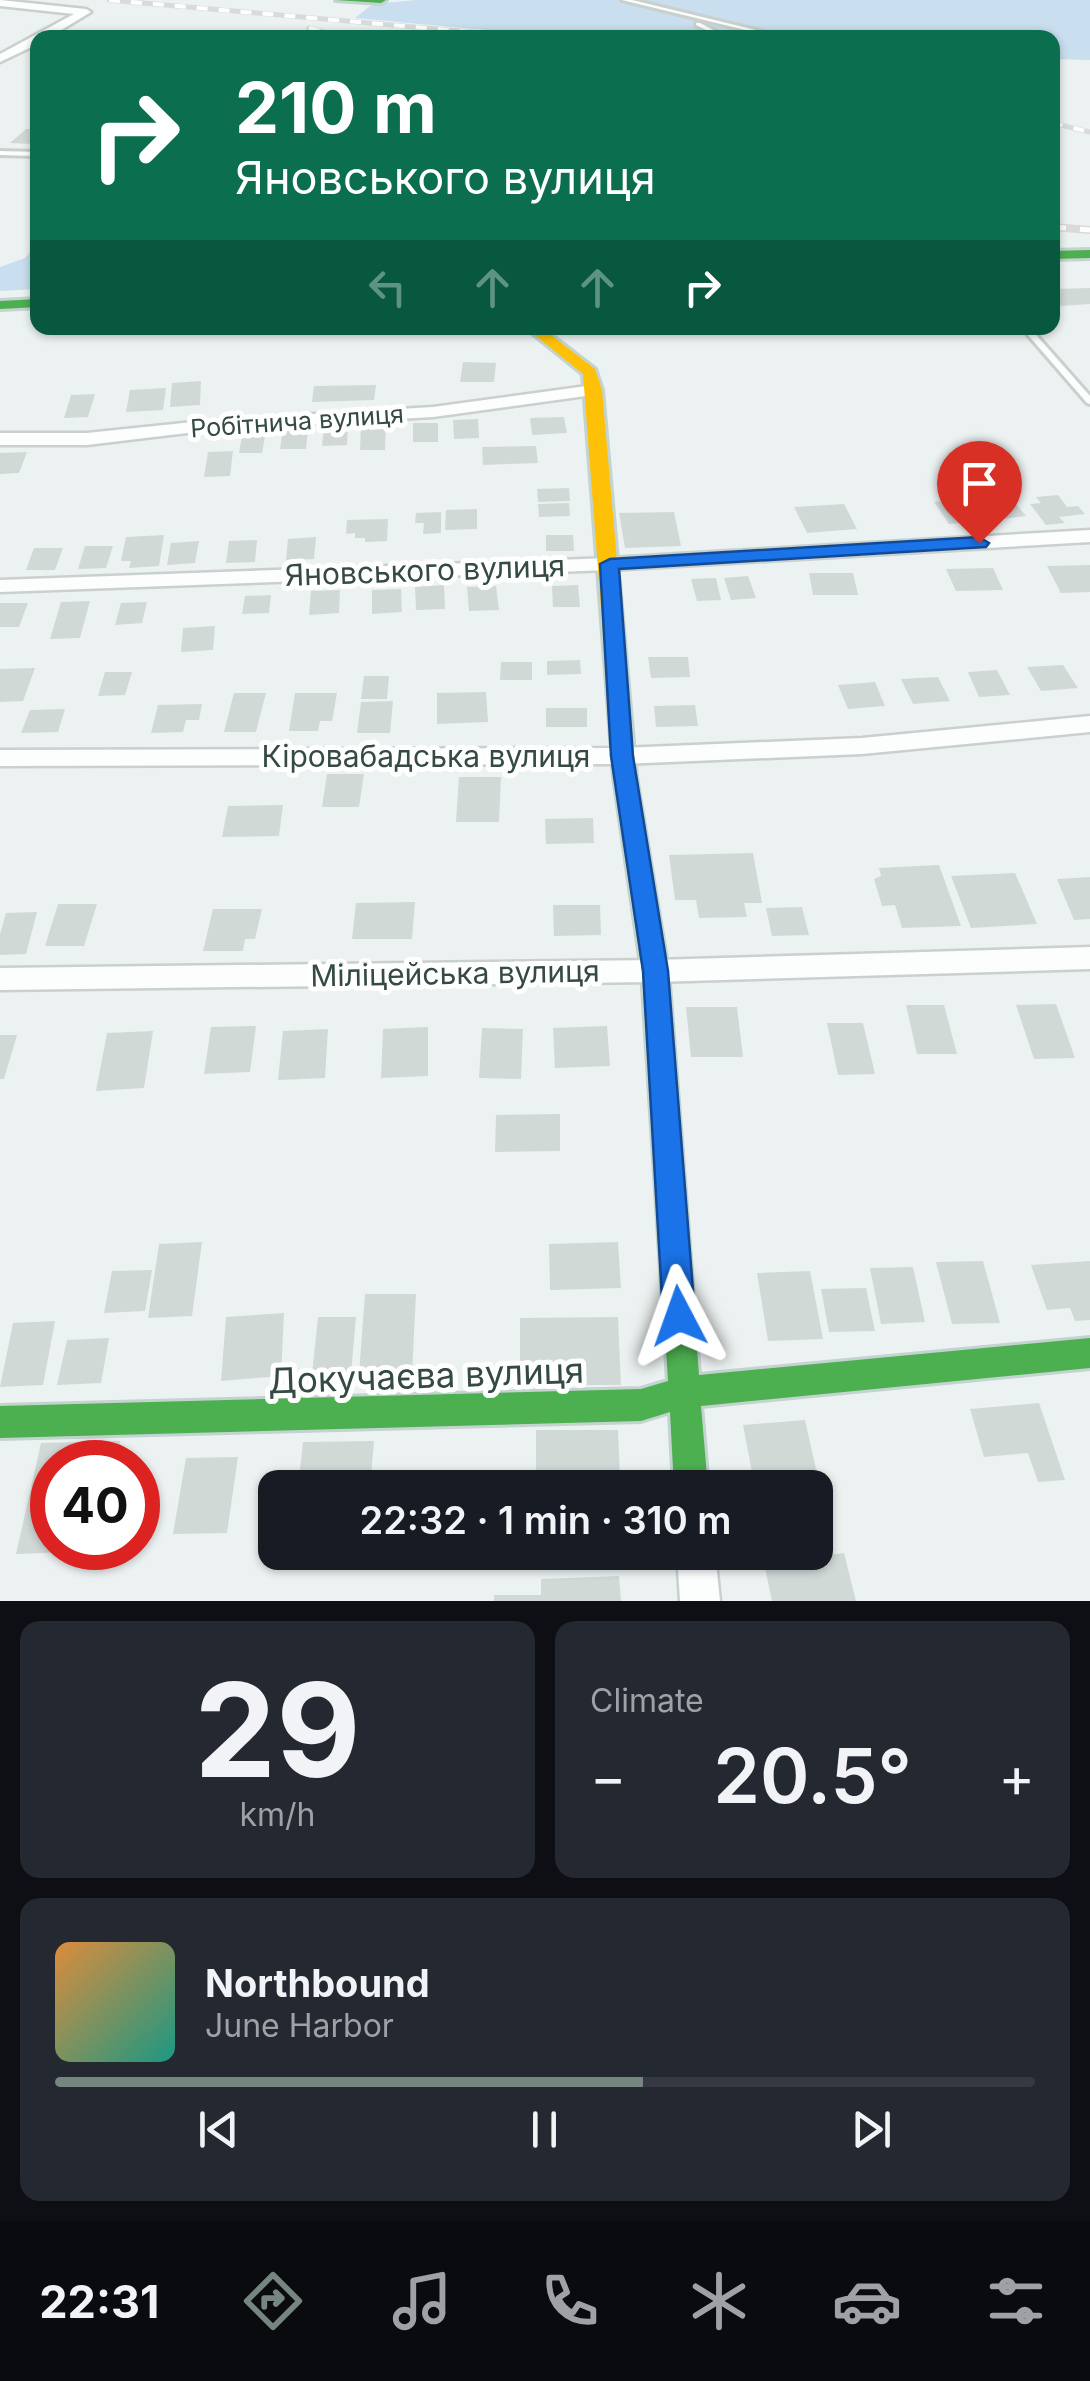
<!DOCTYPE html>
<meta charset="utf-8">
<style>
:root{--surface:#171b24;--page:#242831;--text:#f1f3f6;--muted:#9ea1a6;--line:#363941;--accent:#758580}
body{margin:0;font-family:Inter,sans-serif;background:var(--page);color:var(--text);height:100vh;display:flex;flex-direction:column;font-size:38px;white-space:nowrap}
*{box-sizing:border-box;margin:0}
p{font-size:32px;color:var(--muted)}
.icon{flex:none;width:55px;height:55px;fill:none;stroke:currentColor;stroke-width:2;stroke-linecap:round;stroke-linejoin:round}
.map{position:relative;height:1601px;overflow:hidden}
.side{display:flex;flex-direction:column;gap:20px;padding:20px;background:#0d0f14;flex:1}
.side>*{flex:none}
.hud{position:absolute;left:30px;top:30px;width:1030px;height:305px;border-radius:20px;box-shadow:0 2px 8px #0004;background:#0b6e4f;color:#fff;overflow:hidden}
.speed{position:absolute;left:30px;top:1440px;display:flex;gap:20px;font-size:50px;font-weight:700;text-align:center}
.speed>*{display:grid;place-content:center;width:130px;height:130px;border-radius:50%;background:var(--surface);box-shadow:0 2px 8px #0004;line-height:1}
.speed .limit{border:15px solid #d22;background:#fff;color:#111}
.pin{position:absolute;display:grid;place-items:center;width:85px;height:85px;color:#fff;margin:-102px -42px;border-radius:50% 50% 50% 0;rotate:-45deg;box-shadow:0 0 10px #0007}
.pin .icon{rotate:45deg}
.me{position:absolute;width:110px;margin:-55px;rotate:356deg;stroke-linejoin:round;filter:drop-shadow(0 0 8px #0008)}
.turn{display:flex;align-items:center;gap:35px;height:210px;padding:0 40px;font-size:45px}
.turn .icon{width:130px;height:130px;stroke-width:2.5}
.turn b{display:block;font-size:70px;line-height:85px}
.lanes{display:flex;align-items:center;height:95px;padding:0 40px;background:#0003;justify-content:center;gap:50px;direction:ltr}
.lanes .off{opacity:.35}
.big{font-size:75px;font-weight:600;line-height:1.1}
.side .tile{flex:1;display:flex;flex-direction:column;justify-content:center;gap:15px;min-width:0;padding:0 35px;border-radius:20px;background:var(--page)}
.side .dial{align-items:center;gap:0}
.dial b{font-size:130px;line-height:1}
.song{display:flex;align-items:center;gap:30px}
.cover{width:120px;height:120px;border-radius:15px;background:linear-gradient(135deg,hsl(30 70% 55%),hsl(170 70% 35%))}
.played{height:10px;border-radius:5px;background:linear-gradient(90deg,var(--accent) 60%,var(--line) 60%)}
.keys{display:flex;justify-content:space-around;direction:ltr}
.heat{display:flex;justify-content:space-between;align-items:center;font-size:55px;direction:ltr}
.side .tiles{flex:1;display:grid;gap:20px;grid-template-columns:1fr 1fr}
.tile:last-child{grid-column:span 2}
.trip{position:absolute;left:258px;top:1470px;width:575px;height:100px;border-radius:20px;background:var(--surface);box-shadow:0 2px 8px #0004;font-weight:600;line-height:100px;text-align:center}
.tabs{display:flex;height:160px;justify-content:space-around;align-items:center;background:#090b0e;color:var(--muted)}
.tabs .icon{width:70px;height:70px}
.tabs .selected{color:var(--accent)}
.tabs b{font-size:45px;color:var(--text)}
.map>svg:first-child{display:block}
.green{fill:#c9deef}
.building{fill:#d1d9d7}
.lines{fill:none;stroke-linecap:round;stroke-linejoin:round}
.lane-casing{stroke:#c9d0ce;stroke-width:6}
.street-casing{stroke:#c9d0ce;stroke-width:5}
.fast-casing{stroke:#c3d3d0;stroke-width:6}
.slow-casing{stroke:#c3d3d0;stroke-width:6}
.lane{fill:#fcfdfd;fill-rule:evenodd}
.street{fill:#fcfdfd;fill-rule:evenodd}
.fast{fill:#4caf50;fill-rule:evenodd}
.slow{fill:#ffc107;fill-rule:evenodd}
.rail-far1-casing{stroke:#d9dada;stroke-width:5}
.rail-casing{stroke:#d9dada;stroke-width:8}
.rail-far1{stroke:#fff;stroke-width:4;stroke-dasharray:11;stroke-linecap:butt}
.rail{stroke:#fff;stroke-width:5;stroke-dasharray:14;stroke-linecap:butt}
.route{fill:#1a73e8;stroke:#114b97;stroke-width:2.5}
.labels{text-anchor:middle;stroke-width:10;stroke-linejoin:round;paint-order:stroke}
.far-street-label{font-size:25px;fill:#354a43;stroke:#fff}
.street-label{font-size:30px;fill:#354a43;stroke:#fff}
.near-street-label{font-size:35px;fill:#354a43;stroke:#fff}
</style>
<div class="map">
<svg width="1090" height="1601" viewBox="0 0 1090 1601">
<rect width="100%" height="100%" fill="#ecf2f1"/>
<!-- green -->
<g class="green">
<polygon points="416,0 1090,0 1090,60 1053,59 1052,38 571,38 355,18 373,4"/>
<polygon points="37,245 37,289 0,291 0,267 25,258"/>
</g>
<!-- building -->
<g class="building">
<polygon points="124,30 178,35 178,38 111,38"/>
<polygon points="26,129 38,129 38,138 31,144 10,143"/>
<polygon points="1090,288 1090,304 1061,306 1052,295 1052,289"/>
<polygon points="463,362 496,363 494,382 460,382"/>
<polygon points="201,381 200,405 170,407 172,383"/>
<polygon points="376,385 374,400 312,402 314,386"/>
<polygon points="166,388 163,410 126,412 130,390"/>
<polygon points="95,394 88,417 64,418 71,395"/>
<polygon points="564,417 567,433 532,435 530,418"/>
<polygon points="478,419 479,438 454,439 453,420"/>
<rect x="413" y="423" width="25" height="19"/>
<polygon points="386,425 385,450 360,450 361,426"/>
<polygon points="348,426 347,445 322,446 324,427"/>
<polygon points="308,429 306,449 280,449 283,430"/>
<polygon points="243,431 266,431 262,453 239,453"/>
<polygon points="536,446 538,463 483,465 482,447"/>
<polygon points="233,451 230,476 204,477 208,452"/>
<polygon points="27,452 19,473 0,474 0,453"/>
<polygon points="569,488 570,501 538,502 537,489"/>
<polygon points="1058,495 1067,507 1078,506 1085,514 1059,517 1065,523 1046,525 1030,504 1041,503 1036,497"/>
<polygon points="982,497 998,519 949,524 934,502"/>
<polygon points="1012,499 1026,516 1002,519 989,501"/>
<polygon points="569,503 570,516 539,517 538,504"/>
<polygon points="844,504 857,529 807,533 794,507"/>
<polygon points="477,509 477,529 445,530 446,510"/>
<polygon points="441,512 441,533 423,534 424,523 415,523 416,513"/>
<polygon points="674,512 681,546 625,548 619,513"/>
<polygon points="388,519 387,541 365,542 365,538 355,538 355,533 346,534 347,520"/>
<polygon points="164,535 159,566 129,568 131,561 121,561 126,537"/>
<polygon points="546,535 573,535 574,551 546,551"/>
<polygon points="316,537 314,559 286,560 288,539"/>
<polygon points="257,540 255,562 226,563 229,541"/>
<polygon points="199,541 195,563 167,565 171,543"/>
<polygon points="85,546 113,546 106,568 78,569"/>
<polygon points="34,548 63,548 55,570 26,570"/>
<polygon points="1090,565 1090,592 1061,593 1047,566"/>
<polygon points="993,568 1003,590 956,591 946,569"/>
<polygon points="809,573 853,573 858,595 813,595"/>
<polygon points="748,576 756,598 731,600 724,578"/>
<polygon points="716,578 721,600 697,601 691,579"/>
<polygon points="444,585 445,609 416,610 415,587"/>
<polygon points="578,585 580,607 553,607 552,586"/>
<polygon points="496,586 499,610 469,611 467,587"/>
<polygon points="401,589 402,612 372,614 372,590"/>
<polygon points="340,590 339,613 309,615 311,591"/>
<polygon points="271,595 269,613 242,614 245,596"/>
<polygon points="90,601 80,638 50,639 61,602"/>
<polygon points="147,602 142,623 115,625 121,603"/>
<polygon points="0,603 28,603 19,627 0,627"/>
<polygon points="215,626 213,650 181,652 183,628"/>
<polygon points="648,657 688,657 690,677 651,678"/>
<polygon points="580,660 581,674 547,675 547,661"/>
<polygon points="501,662 532,662 532,680 500,680"/>
<polygon points="1063,665 1078,688 1041,691 1027,667"/>
<polygon points="35,668 23,701 0,702 0,669"/>
<polygon points="997,670 1010,695 979,697 968,672"/>
<polygon points="105,672 132,672 125,695 98,696"/>
<polygon points="364,676 389,676 387,699 361,699"/>
<polygon points="938,677 950,701 913,704 901,679"/>
<polygon points="875,682 885,706 848,709 838,685"/>
<polygon points="486,692 488,722 437,724 437,693"/>
<polygon points="234,693 266,693 256,732 224,732"/>
<polygon points="295,693 337,693 332,721 320,721 318,731 289,731"/>
<polygon points="393,701 390,733 357,733 361,702"/>
<polygon points="202,704 199,720 186,720 183,732 151,733 158,705"/>
<polygon points="695,705 698,726 656,727 654,706"/>
<rect x="546" y="708" width="41" height="19"/>
<polygon points="65,709 58,732 21,733 30,710"/>
<polygon points="327,774 364,774 359,807 322,807"/>
<polygon points="459,777 501,777 499,822 456,822"/>
<polygon points="283,805 279,836 222,837 228,806"/>
<polygon points="593,818 594,843 546,844 545,819"/>
<polygon points="753,853 762,903 744,903 747,917 699,918 696,900 675,900 669,855"/>
<polygon points="939,865 961,926 902,928 895,905 882,906 874,879 881,876 879,868"/>
<polygon points="1015,873 1037,924 971,928 951,876"/>
<polygon points="1090,877 1090,919 1074,920 1057,879"/>
<polygon points="415,902 412,939 352,939 356,903"/>
<polygon points="58,904 97,904 84,946 45,946"/>
<polygon points="553,905 600,905 601,935 554,936"/>
<polygon points="802,907 809,935 772,936 766,908"/>
<polygon points="213,909 262,909 255,939 245,939 243,951 203,951"/>
<polygon points="37,912 26,954 0,955 0,934 6,913"/>
<polygon points="1056,1004 1075,1058 1034,1059 1016,1005"/>
<polygon points="906,1005 944,1005 957,1054 917,1054"/>
<polygon points="686,1007 737,1007 743,1057 691,1057"/>
<polygon points="827,1023 863,1023 875,1074 838,1075"/>
<polygon points="256,1026 250,1072 204,1074 211,1027"/>
<polygon points="607,1026 610,1066 555,1068 553,1028"/>
<polygon points="428,1027 428,1076 381,1078 383,1029"/>
<polygon points="482,1028 523,1029 521,1079 479,1078"/>
<polygon points="328,1029 325,1078 278,1080 283,1031"/>
<polygon points="153,1031 144,1088 96,1091 107,1033"/>
<polygon points="0,1035 17,1035 4,1079 0,1079"/>
<polygon points="560,1114 560,1151 495,1152 496,1115"/>
<polygon points="202,1242 192,1316 148,1318 159,1244"/>
<polygon points="618,1242 621,1288 550,1290 549,1244"/>
<polygon points="983,1261 1000,1323 952,1324 936,1262"/>
<polygon points="1090,1261 1090,1320 1075,1321 1070,1308 1047,1310 1031,1265"/>
<polygon points="913,1267 925,1322 881,1324 870,1268"/>
<polygon points="152,1270 145,1311 104,1313 112,1271"/>
<polygon points="810,1271 823,1339 768,1341 757,1273"/>
<polygon points="866,1288 875,1331 829,1332 821,1289"/>
<polygon points="365,1294 416,1294 412,1374 359,1374"/>
<polygon points="284,1313 281,1376 221,1381 226,1317"/>
<polygon points="318,1317 356,1317 351,1374 312,1374"/>
<polygon points="618,1317 621,1385 520,1385 520,1318"/>
<polygon points="55,1321 43,1385 0,1387 13,1323"/>
<polygon points="109,1338 101,1383 57,1385 67,1340"/>
<polygon points="1039,1403 1065,1480 1038,1482 1028,1453 984,1457 970,1409"/>
<polygon points="805,1420 825,1509 815,1510 815,1488 755,1488 743,1425"/>
<polygon points="536,1430 618,1430 620,1480 536,1480"/>
<polygon points="120,1441 116,1462 52,1462 52,1548 69,1548 68,1552 16,1554 41,1443"/>
<polygon points="374,1441 370,1488 298,1488 303,1442"/>
<polygon points="238,1457 227,1533 173,1534 186,1458"/>
<polygon points="844,1553 856,1601 772,1601 764,1563"/>
<polygon points="619,1576 621,1601 494,1601 494,1595 541,1595 541,1579"/>
</g>
<g class="lines">
<defs>
<g id="lane">
<polygon points="622,0 632,0 789,38 778,38"/>
<polygon points="696,23 700,23 729,38 722,38 696,25"/>
<polygon points="0,151 38,152 38,156 0,155"/>
<polygon points="1022,328 1030,328 1090,396 1090,404 1087,403"/>
</g>
<g id="street">
<polygon points="0,0 86,9 91,12 48,38 38,38 38,44 0,62 0,54 74,14 0,6"/>
<polygon points="594,385 600,386 600,394 433,417 212,430 87,445 0,445 0,433 87,433 212,420 433,407"/>
<polygon points="1090,530 1090,542 610,570 0,592 0,580 610,558"/>
<polygon points="1090,716 1090,732 862,754 622,764 0,766 0,750 622,748 862,738"/>
<polygon points="1090,947 1090,969 655,982 0,990 0,968 655,960"/>
<polygon points="677,1552 715,1552 720,1601 680,1601"/>
</g>
<g id="fast">
<polygon points="336,0 386,0 381,3"/>
<polygon points="1090,250 1090,258 1052,259 1052,251"/>
<polygon points="38,299 38,307 0,309 0,301"/>
<polygon points="625,770 636,777 668,971 699,1375 1090,1338 1090,1368 701,1406 708,1488 674,1488 670,1412 641,1421 0,1438 0,1406 641,1389 668,1381 642,971 614,777"/>
</g>
<polygon id="slow" points="526,328 542,328 595,369 602,390 636,777 625,784 614,777 583,374"/>
</defs>
<!-- lane casing -->
<use href="#lane" class="lane-casing"/>
<!-- street casing -->
<use href="#street" class="street-casing"/>
<!-- fast casing -->
<use href="#fast" class="fast-casing"/>
<!-- slow casing -->
<use href="#slow" class="slow-casing"/>
<!-- lane -->
<use href="#lane" class="lane"/>
<!-- street -->
<use href="#street" class="street"/>
<!-- fast -->
<use href="#fast" class="fast"/>
<!-- slow -->
<use href="#slow" class="slow"/>
<defs>
<g id="rail-far1">
<polyline points="109,0 538,38"/>
<polyline points="309,28 344,38"/>
<polyline points="1052,123 1090,132"/>
</g>
<polyline id="rail" points="1052,227 1090,230"/>
</defs>
<!-- rail-far1 casing -->
<use href="#rail-far1" class="rail-far1-casing"/>
<!-- rail casing -->
<use href="#rail" class="rail-casing"/>
<!-- rail-far1 -->
<use href="#rail-far1" class="rail-far1"/>
<!-- rail -->
<use href="#rail" class="rail"/>
</g>
<!-- route -->
<polygon class="route" points="979,537 989,543 986,547 619,569 633,756 668,971 695,1316 690,1326 679,1330 668,1326 663,1316 643,971 611,756 600,564 610,559"/>
<g class="labels">
<!-- far-street labels -->
<g class="far-street-label">
<text transform="translate(297 421) rotate(-4)" y="9">Робітнича вулиця</text>
</g>
<!-- street labels -->
<g class="street-label">
<text transform="translate(425 571) rotate(-2)" y="10">Яновського вулиця</text>
<text x="426" y="767">Кіровабадська вулиця</text>
<text transform="translate(455 974) rotate(-1)" y="10">Міліцейська вулиця</text>
</g>
<!-- near-street labels -->
<g class="near-street-label">
<text transform="translate(426 1376) rotate(-2)" y="12">Докучаєва вулиця</text>
</g>
</g>
</svg>
<div class="speed"><div class="limit">40</div></div>
<div class="pin" style="left:979px;top:543px;background:#d93025"><svg class="icon" aria-label="arrive" viewBox="0 0 24 24"><path d="M6 21V4h12l-3 4 3 4H6"/></svg></div>
<svg class="me" style="left:679px;top:1316px" viewBox="-20 -20 40 40"><path d="M0-17L14 15 0 8-14 15z" fill="#1a73e8" stroke="#fff" stroke-width="4"/></svg>
<div class="trip">22:32 · 1 min · 310 m</div>
<div class="hud">
<div class="turn"><svg class="icon" aria-label="right" viewBox="0 0 24 24"><path d="M7 20v-9h11M14 6l5 5-5 5"/></svg><div><b>210 m</b>Яновського вулиця</div></div>
<div class="lanes"><svg class="icon off" aria-label="left" viewBox="0 0 24 24"><path d="M17 20v-9H6M10 6l-5 5 5 5"/></svg><svg class="icon off" aria-label="ahead" viewBox="0 0 24 24"><path d="M12 20V5M6 11l6-6 6 6"/></svg><svg class="icon off" aria-label="ahead" viewBox="0 0 24 24"><path d="M12 20V5M6 11l6-6 6 6"/></svg><svg class="icon" aria-label="right" viewBox="0 0 24 24"><path d="M7 20v-9h11M14 6l5 5-5 5"/></svg></div>
</div>
</div>
<section class="side">
<div class="tiles">
<div class="tile dial"><b>29</b><p>km/h</p></div>
<div class="tile"><p>Climate</p>
<div class="heat"><a>−</a><b class="big">20.5°</b><a>+</a></div>
</div>
<div class="tile">
<div class="song"><i class="cover"></i><div><b>Northbound</b><p>June Harbor</p></div></div>
<div class="played"></div>
<div class="keys"><svg class="icon" aria-label="previous" viewBox="0 0 24 24"><path d="M18 5L8 12l10 7zM5 5v14"/></svg><svg class="icon" aria-label="pause" viewBox="0 0 24 24"><path d="M8 5v14M16 5v14"/></svg><svg class="icon" aria-label="next" viewBox="0 0 24 24"><path d="M6 5l10 7-10 7zM19 5v14"/></svg></div>
</div>
</div>
</section>
<nav class="tabs">
<b>22:31</b>
<svg class="icon selected" aria-label="directions" viewBox="0 0 24 24"><path d="M12 3l9 9-9 9-9-9zM9 14v-3h6M13 9l2 2-2 2"/></svg>
<svg class="icon" aria-label="music" viewBox="0 0 24 24"><path d="M9 18V5l10-2v13"/><circle cx="6" cy="18" r="3"/><circle cx="16" cy="16" r="3"/></svg>
<svg class="icon" aria-label="phone" viewBox="0 0 24 24"><path d="M5 4h4l2 5-3 2q2 4 5 5l2-3 5 2v4C11 20 4 13 5 4z"/></svg>
<svg class="icon" aria-label="climate" viewBox="0 0 24 24"><path d="M12 3v18M4 7l16 10M4 17L20 7"/></svg>
<svg class="icon" aria-label="car" viewBox="0 0 24 24"><path d="M5 17H2v-5l4-1 3-4h7l3 4 3 1v5h-3M9 17h6M6 11h13"/><circle cx="7" cy="17" r="2"/><circle cx="17" cy="17" r="2"/></svg>
<svg class="icon" aria-label="filters" viewBox="0 0 24 24"><path d="M4 7h16M4 17h16"/><circle cx="9" cy="7" r="2"/><circle cx="15" cy="17" r="2"/></svg>
</nav>
